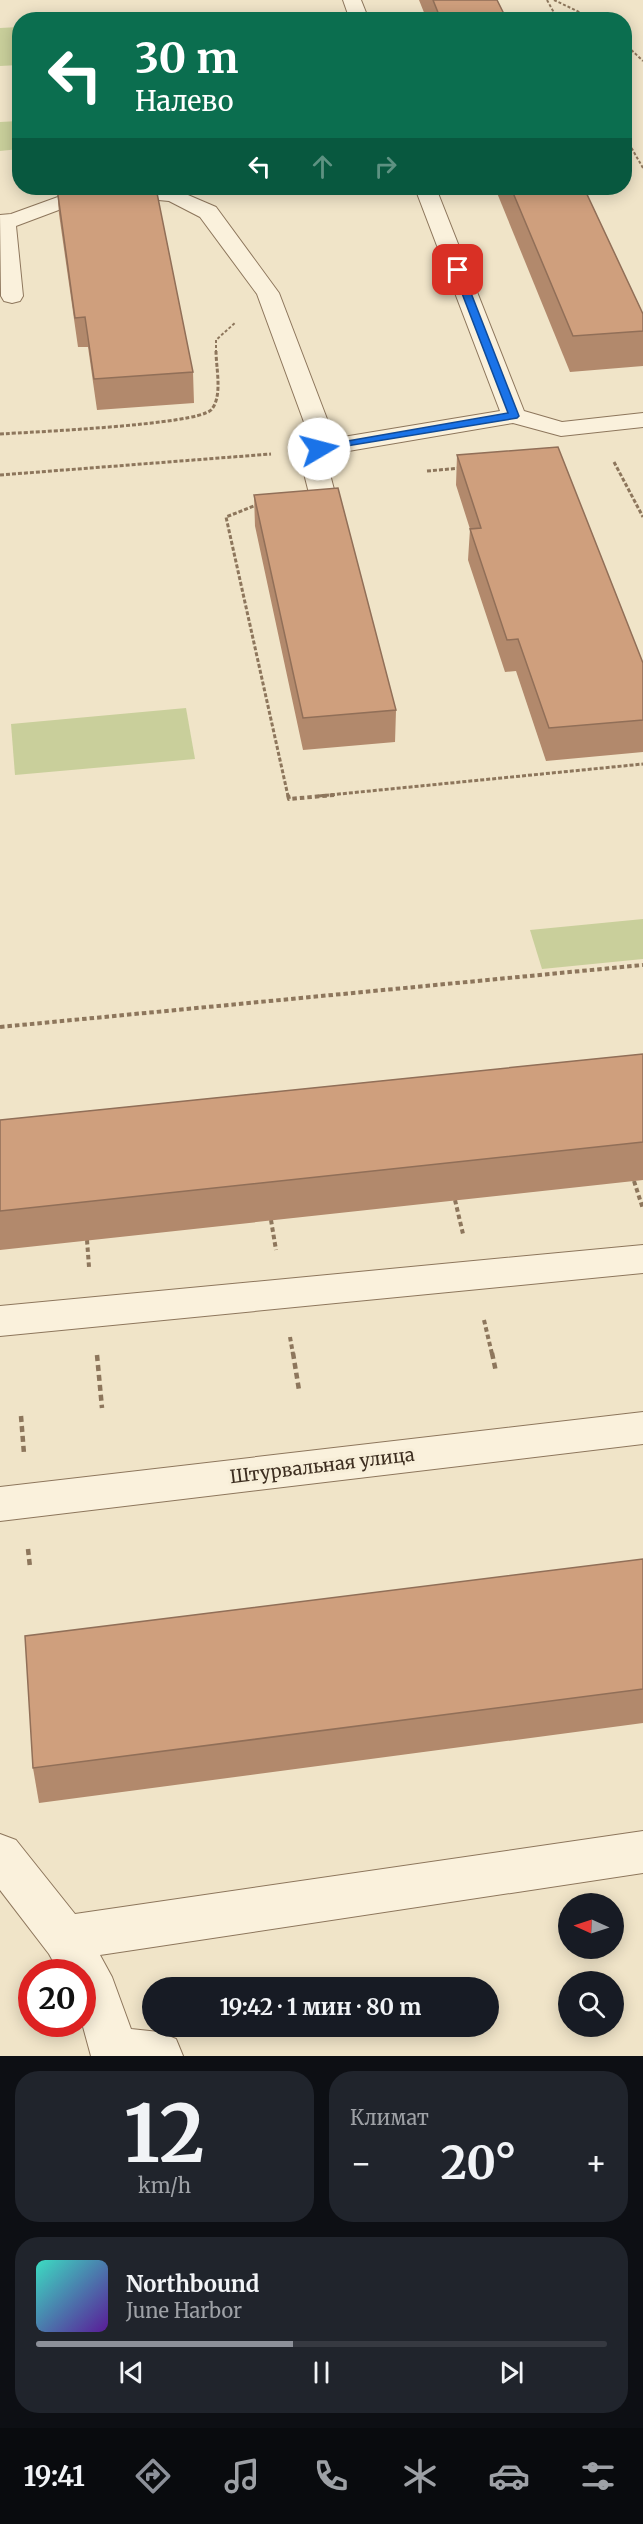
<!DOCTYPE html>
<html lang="ru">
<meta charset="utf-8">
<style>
:root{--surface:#171b24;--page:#20242c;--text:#f1f3f6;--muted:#9ea1a6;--line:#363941;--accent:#8c9099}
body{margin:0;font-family:Merriweather,serif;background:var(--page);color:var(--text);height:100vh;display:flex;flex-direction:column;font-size:22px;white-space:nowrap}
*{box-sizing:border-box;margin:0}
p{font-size:20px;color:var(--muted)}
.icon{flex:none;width:33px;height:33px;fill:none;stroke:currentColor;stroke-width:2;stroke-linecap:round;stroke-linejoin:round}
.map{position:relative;height:2056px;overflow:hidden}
.panel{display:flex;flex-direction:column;gap:15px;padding:15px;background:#0d0f14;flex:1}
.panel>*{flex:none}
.guide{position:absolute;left:12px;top:12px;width:620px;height:183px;border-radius:24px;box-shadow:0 3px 15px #0003;background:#0b6e4f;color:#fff;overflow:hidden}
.needle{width:39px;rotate:273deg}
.controls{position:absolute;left:558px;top:1893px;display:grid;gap:12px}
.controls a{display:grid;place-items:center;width:66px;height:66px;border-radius:50%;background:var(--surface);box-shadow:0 3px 15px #0003;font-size:30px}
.speed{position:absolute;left:18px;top:1959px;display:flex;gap:12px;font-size:30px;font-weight:700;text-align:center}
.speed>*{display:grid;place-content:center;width:78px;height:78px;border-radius:50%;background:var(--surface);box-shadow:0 3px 15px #0003;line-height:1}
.speed .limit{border:9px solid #d22;background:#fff;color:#111}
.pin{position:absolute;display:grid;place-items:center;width:51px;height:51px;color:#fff;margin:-26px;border-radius:12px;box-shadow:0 3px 9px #0006}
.me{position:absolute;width:66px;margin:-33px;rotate:82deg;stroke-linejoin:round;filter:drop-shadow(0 0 4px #0008)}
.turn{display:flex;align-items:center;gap:21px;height:126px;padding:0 24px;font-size:27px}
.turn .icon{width:78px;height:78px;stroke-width:2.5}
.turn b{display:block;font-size:42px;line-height:51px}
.lanes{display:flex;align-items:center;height:57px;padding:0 24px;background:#0003;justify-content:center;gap:30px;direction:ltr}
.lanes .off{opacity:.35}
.big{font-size:45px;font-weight:700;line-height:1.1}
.panel .tile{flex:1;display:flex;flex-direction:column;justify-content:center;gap:9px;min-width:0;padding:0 21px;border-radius:24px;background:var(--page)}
.panel .dial{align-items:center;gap:0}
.dial b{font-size:78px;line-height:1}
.song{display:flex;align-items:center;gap:18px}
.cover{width:72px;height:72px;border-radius:9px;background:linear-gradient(135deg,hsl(170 70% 55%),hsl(270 70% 35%))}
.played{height:6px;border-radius:3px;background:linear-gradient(90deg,var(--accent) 45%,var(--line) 45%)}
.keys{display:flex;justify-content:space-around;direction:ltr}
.heat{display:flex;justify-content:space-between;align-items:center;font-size:33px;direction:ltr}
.panel .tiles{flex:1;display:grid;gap:15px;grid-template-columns:1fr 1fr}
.tile:last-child{grid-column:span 2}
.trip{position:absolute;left:142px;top:1977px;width:357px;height:60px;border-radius:30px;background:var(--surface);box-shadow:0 3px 15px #0003;font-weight:700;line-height:60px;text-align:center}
.tab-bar{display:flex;height:96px;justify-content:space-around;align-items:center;background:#090b0e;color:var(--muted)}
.tab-bar .icon{width:42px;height:42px}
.tab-bar .on{color:var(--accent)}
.tab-bar b{font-size:27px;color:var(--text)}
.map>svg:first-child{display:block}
.green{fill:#c9cf9b}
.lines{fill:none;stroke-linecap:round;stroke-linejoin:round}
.minor-casing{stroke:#8d765c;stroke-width:2}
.path-far3{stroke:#8d765c;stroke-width:2;stroke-dasharray:3 2;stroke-linecap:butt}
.path-far2{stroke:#8d765c;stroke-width:3;stroke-dasharray:4 2;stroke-linecap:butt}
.path-far1{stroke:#8d765c;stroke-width:4;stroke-dasharray:4.5 3;stroke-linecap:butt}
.path{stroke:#8d765c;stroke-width:4.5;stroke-dasharray:6 4;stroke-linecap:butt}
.minor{fill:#faf1dc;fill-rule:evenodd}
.wall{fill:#b2896c}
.building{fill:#cf9f7d;stroke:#916f58;stroke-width:1.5}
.route{fill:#1a73e8;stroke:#114b97;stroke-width:1.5}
.labels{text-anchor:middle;stroke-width:6;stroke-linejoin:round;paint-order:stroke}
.street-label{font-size:18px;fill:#3d2e20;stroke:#f7eed8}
</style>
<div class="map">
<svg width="643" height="2056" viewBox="0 0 643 2056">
<rect width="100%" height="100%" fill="#f0e4c8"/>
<!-- green -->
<g class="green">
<polygon points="19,27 19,65 0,66 0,28"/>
<polygon points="19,121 19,149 0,151 0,122"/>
<polygon points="186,708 195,759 15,775 11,724"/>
<polygon points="643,919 643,959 542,969 530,930"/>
</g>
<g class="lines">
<defs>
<g id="minor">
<polygon points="343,0 361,0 369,20 350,20"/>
<polygon points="136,188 174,189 216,207 279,293 332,432 337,438 500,411 415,188 436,188 524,411 562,422 643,413 643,427 561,436 513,423 325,455 337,501 333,506 324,509 315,506 311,501 298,450 302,445 314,442 308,433 257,294 200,217 169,201 148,199 72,205 16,226 23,296 20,301 12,303 4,301 1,296 0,215 11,214 69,193"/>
<polygon points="643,1245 643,1273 0,1336 0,1306"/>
<polygon points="643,1412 643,1444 0,1521 0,1487"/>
<polygon points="643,1831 643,1873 100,1955 112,1977 131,2029 159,2032 176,2039 183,2056 91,2056 82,2023 82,1972 59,1972 49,1954 0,1890 0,1834 16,1840 75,1914"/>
</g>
</defs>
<!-- minor casing -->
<use href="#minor" class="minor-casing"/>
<!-- path-far3 -->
<g class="path-far3">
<polyline points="547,0 558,20"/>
<polyline points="554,0 596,20"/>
<polyline points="624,43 643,61"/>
<polyline points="624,135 643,168"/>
<polyline points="216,353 216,340 236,322"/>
</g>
<!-- path-far2 -->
<g class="path-far2">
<path d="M0 434C31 432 196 425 211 410 223 397 216 368 216 351"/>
<polyline points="614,462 643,517"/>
<polyline points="427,471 461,468"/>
<polyline points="0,475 271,454"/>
<polyline points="259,504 226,517 288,796"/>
<polyline points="319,796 643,764"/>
</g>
<!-- path-far1 -->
<g class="path-far1">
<polyline points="288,795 289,799 334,795"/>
<polyline points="0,1027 643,965"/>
<polyline points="634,1181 643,1209"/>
<polyline points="455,1200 463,1234"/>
<polyline points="271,1220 276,1250"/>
<polyline points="87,1240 89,1267"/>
<polyline points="484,1320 492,1354"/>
<polyline points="290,1337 293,1354"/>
</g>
<!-- path -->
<g class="path">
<polyline points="293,1353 299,1390"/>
<polyline points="492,1353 496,1372"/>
<polyline points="97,1355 102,1408"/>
<polyline points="21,1416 24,1454"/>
<polyline points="28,1549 30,1567"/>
</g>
<!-- minor -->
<use href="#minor" class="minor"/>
</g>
<!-- wall -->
<g class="wall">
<polygon points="419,0 497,0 507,20 427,20"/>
<polygon points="57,188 193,372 194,403 97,410 88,347 78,347 59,214"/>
<polygon points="495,188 584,188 643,314 643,366 570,372"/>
<polygon points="457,455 643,663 643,752 546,761 516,671 505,672 468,560 470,529 456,485"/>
<polygon points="254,495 396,710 395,742 303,750 255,526"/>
<polygon points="643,1054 643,1180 0,1250 0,1120"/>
<polygon points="643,1559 643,1723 39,1803 33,1768"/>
</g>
<!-- building -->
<g class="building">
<polygon points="433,0 497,0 507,20 441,20"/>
<polygon points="57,188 156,188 193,372 94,379 85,317 75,318"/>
<polygon points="511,188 584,188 643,314 643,331 573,336"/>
<polygon points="558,447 643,663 643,720 549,728 518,639 507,640 470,529 481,528 457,455"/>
<polygon points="338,488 396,710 303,718 254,495"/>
<polygon points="643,1054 643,1142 0,1211 0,1120"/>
<polygon points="643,1559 643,1689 33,1768 25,1636"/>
</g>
<!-- route -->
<polygon class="route" points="454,268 462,270 519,416 517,418 316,451 314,449 319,446 508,413 453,270"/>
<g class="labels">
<!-- street labels -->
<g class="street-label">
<text transform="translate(322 1466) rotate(-7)" y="6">Штурвальная улица</text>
</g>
</g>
</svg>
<div class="controls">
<a><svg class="needle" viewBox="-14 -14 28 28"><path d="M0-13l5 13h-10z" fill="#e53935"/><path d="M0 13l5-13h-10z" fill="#9ea1a6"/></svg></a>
<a><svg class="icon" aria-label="search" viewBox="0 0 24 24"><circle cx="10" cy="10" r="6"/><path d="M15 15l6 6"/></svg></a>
</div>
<div class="speed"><div class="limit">20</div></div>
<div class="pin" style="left:458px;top:270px;background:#d93025"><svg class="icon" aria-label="arrive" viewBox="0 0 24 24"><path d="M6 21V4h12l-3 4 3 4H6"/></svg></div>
<svg class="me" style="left:319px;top:449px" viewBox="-20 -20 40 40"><circle r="19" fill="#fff"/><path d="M0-13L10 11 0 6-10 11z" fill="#1a73e8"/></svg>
<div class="trip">19:42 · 1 мин · 80 m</div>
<div class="guide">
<div class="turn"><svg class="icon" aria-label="left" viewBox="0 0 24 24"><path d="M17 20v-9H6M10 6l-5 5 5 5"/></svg><div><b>30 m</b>Налево</div></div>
<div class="lanes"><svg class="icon" aria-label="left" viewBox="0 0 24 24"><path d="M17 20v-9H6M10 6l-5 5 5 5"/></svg><svg class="icon off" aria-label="ahead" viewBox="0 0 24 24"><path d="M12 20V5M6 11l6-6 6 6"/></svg><svg class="icon off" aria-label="right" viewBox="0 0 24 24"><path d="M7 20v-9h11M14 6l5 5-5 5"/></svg></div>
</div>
</div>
<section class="panel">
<div class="tiles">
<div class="tile dial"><b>12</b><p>km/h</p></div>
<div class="tile"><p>Климат</p>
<div class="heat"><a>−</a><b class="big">20°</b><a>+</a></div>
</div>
<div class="tile">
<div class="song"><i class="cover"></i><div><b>Northbound</b><p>June Harbor</p></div></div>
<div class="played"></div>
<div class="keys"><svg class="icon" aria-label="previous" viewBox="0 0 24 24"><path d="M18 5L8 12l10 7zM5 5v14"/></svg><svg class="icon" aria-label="pause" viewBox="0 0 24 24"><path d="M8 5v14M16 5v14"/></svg><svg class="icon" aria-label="next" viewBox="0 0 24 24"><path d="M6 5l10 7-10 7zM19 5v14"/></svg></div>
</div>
</div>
</section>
<nav class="tab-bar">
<b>19:41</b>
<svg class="icon on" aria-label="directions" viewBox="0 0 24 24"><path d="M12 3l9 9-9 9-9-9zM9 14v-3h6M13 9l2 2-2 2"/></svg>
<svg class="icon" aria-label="music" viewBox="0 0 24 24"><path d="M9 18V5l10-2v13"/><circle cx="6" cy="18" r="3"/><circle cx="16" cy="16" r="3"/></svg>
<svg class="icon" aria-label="phone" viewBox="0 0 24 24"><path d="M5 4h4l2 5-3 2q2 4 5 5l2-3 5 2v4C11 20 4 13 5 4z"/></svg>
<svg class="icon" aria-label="climate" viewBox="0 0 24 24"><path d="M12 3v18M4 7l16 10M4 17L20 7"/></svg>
<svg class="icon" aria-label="car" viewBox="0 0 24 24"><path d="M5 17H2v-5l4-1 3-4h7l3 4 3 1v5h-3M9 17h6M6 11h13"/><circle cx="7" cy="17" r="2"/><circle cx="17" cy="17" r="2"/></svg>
<svg class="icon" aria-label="filters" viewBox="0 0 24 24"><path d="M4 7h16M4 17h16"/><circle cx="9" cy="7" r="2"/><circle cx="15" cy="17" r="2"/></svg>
</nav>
